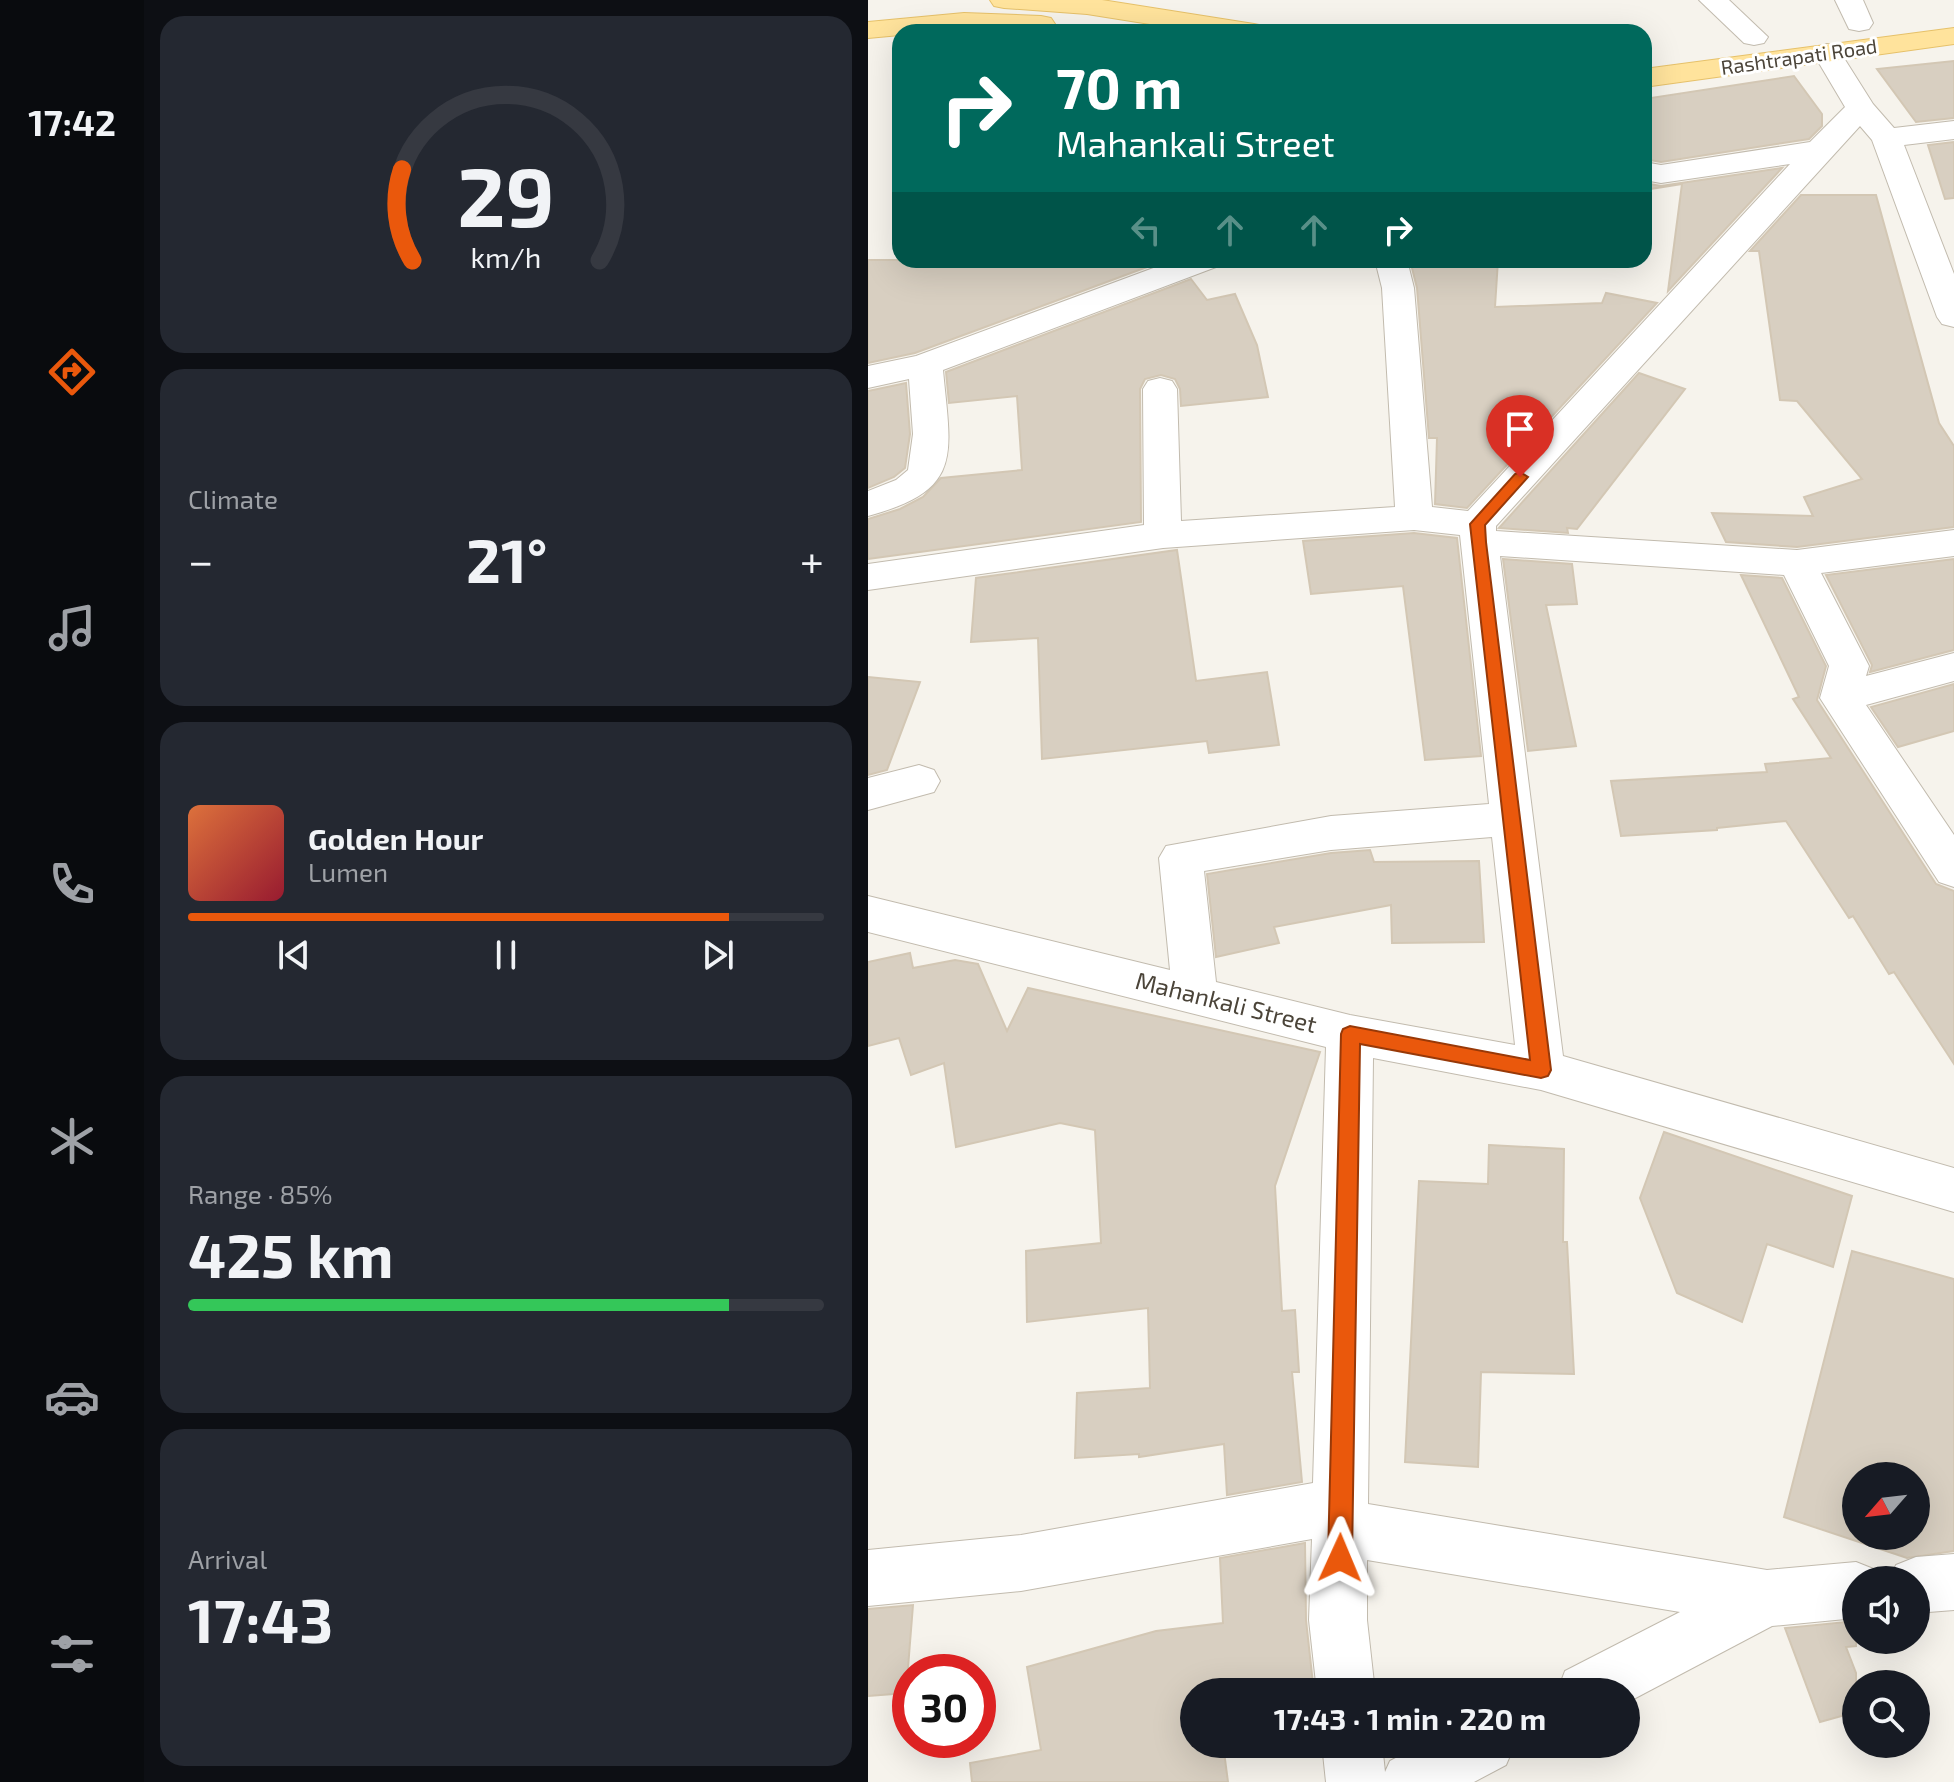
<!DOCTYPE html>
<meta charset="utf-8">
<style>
:root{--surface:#171b24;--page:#242831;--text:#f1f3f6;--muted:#9ea1a6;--line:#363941;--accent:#ea580c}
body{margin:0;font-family:"Exo 2",sans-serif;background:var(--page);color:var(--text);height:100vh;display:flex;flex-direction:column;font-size:30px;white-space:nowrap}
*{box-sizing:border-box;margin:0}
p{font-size:26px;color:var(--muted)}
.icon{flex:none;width:44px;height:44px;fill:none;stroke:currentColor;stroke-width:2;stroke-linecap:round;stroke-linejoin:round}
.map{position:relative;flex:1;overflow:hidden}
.sheet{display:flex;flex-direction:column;gap:16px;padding:16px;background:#0d0f14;width:724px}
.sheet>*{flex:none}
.hud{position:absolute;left:24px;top:24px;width:760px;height:244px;border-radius:24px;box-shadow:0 8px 32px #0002;background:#00695c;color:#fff;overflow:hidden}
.needle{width:52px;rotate:242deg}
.controls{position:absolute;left:974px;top:1462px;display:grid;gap:16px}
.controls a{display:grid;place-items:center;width:88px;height:88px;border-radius:50%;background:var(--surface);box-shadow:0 8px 32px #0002;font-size:40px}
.speed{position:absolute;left:24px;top:1654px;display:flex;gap:16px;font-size:40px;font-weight:700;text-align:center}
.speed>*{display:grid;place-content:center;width:104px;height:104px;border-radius:50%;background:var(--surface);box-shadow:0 8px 32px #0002;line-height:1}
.speed .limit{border:12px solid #d22;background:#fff;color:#111}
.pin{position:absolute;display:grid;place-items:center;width:68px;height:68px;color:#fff;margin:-82px -34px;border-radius:50% 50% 50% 0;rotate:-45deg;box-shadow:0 0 8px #0007}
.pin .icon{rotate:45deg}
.me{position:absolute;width:88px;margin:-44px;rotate:1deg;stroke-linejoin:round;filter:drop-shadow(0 0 6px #0008)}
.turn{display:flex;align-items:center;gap:28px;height:168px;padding:0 32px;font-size:36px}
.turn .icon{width:104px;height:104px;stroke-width:2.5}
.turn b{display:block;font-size:56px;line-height:68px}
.lanes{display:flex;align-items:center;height:76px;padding:0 32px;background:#0003;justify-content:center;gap:40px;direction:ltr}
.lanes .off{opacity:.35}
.big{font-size:60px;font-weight:700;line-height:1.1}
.sheet .tile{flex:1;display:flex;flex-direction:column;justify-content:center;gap:12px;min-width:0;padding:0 28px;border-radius:24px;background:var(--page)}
.sheet .dial{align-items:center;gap:0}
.dial svg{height:208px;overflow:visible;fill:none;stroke:var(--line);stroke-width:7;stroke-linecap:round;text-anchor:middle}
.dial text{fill:var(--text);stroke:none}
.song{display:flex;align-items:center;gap:24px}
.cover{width:96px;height:96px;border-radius:12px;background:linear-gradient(135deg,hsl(20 70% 55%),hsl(350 70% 35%))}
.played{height:8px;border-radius:4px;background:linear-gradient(90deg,var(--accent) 85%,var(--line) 85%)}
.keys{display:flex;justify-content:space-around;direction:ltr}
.heat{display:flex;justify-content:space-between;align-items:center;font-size:44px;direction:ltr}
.charge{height:12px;border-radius:6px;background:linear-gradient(90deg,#34c759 85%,var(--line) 0)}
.trip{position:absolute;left:312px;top:1678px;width:460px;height:80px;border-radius:40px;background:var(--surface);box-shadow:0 8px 32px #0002;font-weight:700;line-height:80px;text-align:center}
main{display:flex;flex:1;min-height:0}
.menu{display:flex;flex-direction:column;width:144px;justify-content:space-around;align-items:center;background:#090b0e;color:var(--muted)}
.menu .icon{width:56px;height:56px}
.menu .current{color:var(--accent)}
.menu b{font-size:36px;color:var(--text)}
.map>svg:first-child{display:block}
.building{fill:#d8cfc1;stroke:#d3c7b4;stroke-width:2;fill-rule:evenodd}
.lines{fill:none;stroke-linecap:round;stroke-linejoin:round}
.minor-casing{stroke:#c2bbae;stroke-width:2}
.major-casing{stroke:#e6c16a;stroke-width:2}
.minor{fill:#fff;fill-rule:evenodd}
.major{fill:#ffe39c;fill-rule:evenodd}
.route{fill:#ea580c;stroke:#983908;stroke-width:2}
.labels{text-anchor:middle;stroke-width:6;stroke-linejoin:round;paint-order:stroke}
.far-street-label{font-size:20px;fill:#4b4439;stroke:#fff}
.street-label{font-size:24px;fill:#4b4439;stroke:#fff}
</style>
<main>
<nav class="menu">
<b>17:42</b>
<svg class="icon current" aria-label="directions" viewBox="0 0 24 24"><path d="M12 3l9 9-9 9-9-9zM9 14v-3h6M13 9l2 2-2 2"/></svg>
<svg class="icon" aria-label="music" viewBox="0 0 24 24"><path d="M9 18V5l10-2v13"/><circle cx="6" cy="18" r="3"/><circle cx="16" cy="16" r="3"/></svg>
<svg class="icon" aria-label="phone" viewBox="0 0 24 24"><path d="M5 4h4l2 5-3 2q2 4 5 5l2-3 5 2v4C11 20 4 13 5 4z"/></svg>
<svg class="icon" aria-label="climate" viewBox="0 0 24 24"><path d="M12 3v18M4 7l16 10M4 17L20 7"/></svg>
<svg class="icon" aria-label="car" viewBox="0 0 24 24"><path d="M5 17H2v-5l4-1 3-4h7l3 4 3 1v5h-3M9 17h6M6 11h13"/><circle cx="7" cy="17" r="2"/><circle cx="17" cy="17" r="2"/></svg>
<svg class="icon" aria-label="filters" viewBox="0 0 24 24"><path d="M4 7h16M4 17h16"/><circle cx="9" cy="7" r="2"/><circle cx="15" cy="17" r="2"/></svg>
</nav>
<section class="sheet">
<div class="tile dial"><svg viewBox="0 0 100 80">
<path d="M14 69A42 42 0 1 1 86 69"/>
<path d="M14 69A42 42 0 0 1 10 34" stroke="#ea580c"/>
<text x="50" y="56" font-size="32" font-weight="700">29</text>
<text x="50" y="72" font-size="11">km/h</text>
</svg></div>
<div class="tile"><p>Climate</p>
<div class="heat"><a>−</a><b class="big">21°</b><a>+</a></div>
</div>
<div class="tile">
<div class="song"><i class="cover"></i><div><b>Golden Hour</b><p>Lumen</p></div></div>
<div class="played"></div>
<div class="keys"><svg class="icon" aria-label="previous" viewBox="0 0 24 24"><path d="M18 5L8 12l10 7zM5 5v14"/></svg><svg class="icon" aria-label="pause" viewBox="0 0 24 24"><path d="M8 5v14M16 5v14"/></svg><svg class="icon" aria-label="next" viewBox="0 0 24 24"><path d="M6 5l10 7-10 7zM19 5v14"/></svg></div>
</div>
<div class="tile"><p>Range · 85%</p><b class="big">425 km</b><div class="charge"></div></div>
<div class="tile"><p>Arrival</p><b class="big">17:43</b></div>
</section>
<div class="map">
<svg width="1086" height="1782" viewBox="0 0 1086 1782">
<rect width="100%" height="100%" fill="#f6f3ec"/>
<!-- building -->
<g class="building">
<polygon points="1086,61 1086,118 1048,122 1009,69"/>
<polygon points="926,76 954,114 954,126 941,139 793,162 776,159 776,99"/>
<polygon points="1086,142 1086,198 1077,199 1060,145"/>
<polygon points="914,168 800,291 814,184 776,190 776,183 793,186"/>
<polygon points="933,195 1008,195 1071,423 1086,446 1086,527 929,547 858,542 844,513 945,516 936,497 994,479 929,401 912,400 891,251 882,251"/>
<polygon points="0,260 298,260 47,353 0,363"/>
<polygon points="542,260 630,260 627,307 734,303 738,293 789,303 599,508 567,504 569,438 561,438 549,288"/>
<polygon points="323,279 339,300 367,294 389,345 400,397 313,406 312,389 307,379 293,375 277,379 272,389 273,522 0,559 0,519 32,509 55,497 73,478 154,470 149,396 81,403 78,372"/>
<polygon points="771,373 817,389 709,529 699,528 700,533 631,528"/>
<polygon points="38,383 42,434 37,468 26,477 0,488 0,391"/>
<polygon points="546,533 589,538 613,756 557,760 535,586 443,594 435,541"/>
<polygon points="309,550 328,681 399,672 411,745 341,753 339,741 174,759 170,638 103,642 108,578"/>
<polygon points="635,559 704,564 709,604 678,605 708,746 660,751"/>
<polygon points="1086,559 1086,650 1002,672 1004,665 958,575"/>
<polygon points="873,575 914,578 958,666 949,700 1068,884 1086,891 1086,1064 1026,972 1021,974 985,916 981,918 918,821 849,828 849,830 753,836 743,781 899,772 897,764 963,758 925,699 931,697"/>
<polygon points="0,677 52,682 19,770 0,775"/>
<polygon points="1086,684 1086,731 1030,747 1003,707"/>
<polygon points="502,850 506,862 611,861 616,942 524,943 523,905 406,927 411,943 348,957 339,874 463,853"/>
<polygon points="42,953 45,968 87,960 110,964 139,1031 160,988 452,1052 407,1186 414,1311 427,1310 431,1372 424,1372 434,1482 359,1495 356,1444 271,1457 271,1454 207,1458 209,1393 282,1388 280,1308 159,1322 158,1251 233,1243 227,1130 192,1123 88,1147 76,1063 43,1075 31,1038 0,1046 0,962"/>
<polygon points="796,1132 984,1196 965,1267 899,1244 874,1322 809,1293 772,1198"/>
<polygon points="621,1145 696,1149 695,1242 699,1242 706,1374 613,1372 610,1467 537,1462 551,1181 620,1184"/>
<path d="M984 1251 1086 1279V1551L1039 1558 916 1517ZM988 1476H1048V1536H988Z"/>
<polygon points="437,1543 438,1620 445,1684 371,1692 326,1692 326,1744 355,1744 360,1782 104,1782 102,1763 173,1750 159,1667 288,1631 355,1623 352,1558"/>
<polygon points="45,1605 38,1693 0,1696 0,1609"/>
<polygon points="988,1621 988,1646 978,1647 988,1673 988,1712 952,1722 917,1628"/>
</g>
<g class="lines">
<defs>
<g id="minor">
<polygon points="831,0 861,0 900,37 896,43 886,45 876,43"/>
<polygon points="967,0 995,0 1005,23 1001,29 991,31 981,29"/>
<path d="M959 44 969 47 1005 104 1026 128 1086 121V139L1036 145 1086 274V327L1074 324 1069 317 1004 140 992 126 628 526V531L929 550 1086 530V556L953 573 1001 666 998 676 1086 653V681L998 705 1086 835V887L1071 882 952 698 961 666 916 575 632 556 695 1056 1086 1168V1212L673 1090 505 1058 500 1504 899 1570 988 1562 1008 1570 1012 1580H988V1618L904 1626 758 1703V1692H689L697 1671 812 1612 499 1560V1620L507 1692H449L441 1620 444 1539 153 1591 0 1606V1550L153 1535 445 1483 458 1047 0 932V896L302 970 291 858 298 846 463 816 621 804 592 535 546 530 295 548 0 590V564L276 525 275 389 280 381 292 378 304 381 309 389 313 521 527 507 514 288 507 260H539L546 288 564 507 600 511 922 164 793 183 776 180V162L793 165 942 142 977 107 945 53 949 47ZM624 837 647 1045 482 1015 348 982 336 871 463 850Z"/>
<path d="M307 260H353L348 267 75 370C83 456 96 490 0 516V491L28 480 40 470 45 434 41 379 0 388V366L48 356Z"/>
<polygon points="51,765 66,770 72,781 66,792 0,810 0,778"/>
<polygon points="1086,1554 1086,1610 1048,1613 1048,1580 1022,1580 1028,1565 1048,1557"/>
<polygon points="454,1744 514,1744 517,1772 522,1761 554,1744 647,1744 638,1765 606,1782 458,1782"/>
</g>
<g id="major">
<polygon points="122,0 234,0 386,24 396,26 400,32 332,32 219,14 136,8 126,6"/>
<polygon points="96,13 173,16 183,18 187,24 183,30 175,32 96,29 32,32 32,35 0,38 0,22"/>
<polygon points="1086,28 1086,44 776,87 776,69"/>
</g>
</defs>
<!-- minor casing -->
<use href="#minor" class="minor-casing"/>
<!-- major casing -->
<use href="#major" class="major-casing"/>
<!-- minor -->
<use href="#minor" class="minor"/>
<!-- major -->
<use href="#major" class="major"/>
</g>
<!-- route -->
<polygon class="route" points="652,472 660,477 617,525 618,542 683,1070 680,1076 673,1078 492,1044 484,1558 480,1567 472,1570 464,1567 460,1558 473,1034 475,1029 482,1026 662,1060 602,524 647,474"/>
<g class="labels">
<!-- far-street labels -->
<g class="far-street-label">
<text transform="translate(931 57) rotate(-8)" y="7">Rashtrapati Road</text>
</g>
<!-- street labels -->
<g class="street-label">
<text transform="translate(358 1003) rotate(14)" y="8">Mahankali Street</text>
</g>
</g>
</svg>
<div class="controls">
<a><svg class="needle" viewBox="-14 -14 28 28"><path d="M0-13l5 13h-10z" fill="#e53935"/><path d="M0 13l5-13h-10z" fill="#9ea1a6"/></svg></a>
<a><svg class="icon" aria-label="sound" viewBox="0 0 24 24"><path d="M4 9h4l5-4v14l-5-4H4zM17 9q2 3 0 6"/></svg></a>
<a><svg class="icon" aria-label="search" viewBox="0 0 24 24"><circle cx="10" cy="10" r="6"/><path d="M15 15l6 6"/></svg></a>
</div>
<div class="speed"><div class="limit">30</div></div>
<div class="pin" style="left:652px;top:477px;background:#d93025"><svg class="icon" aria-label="arrive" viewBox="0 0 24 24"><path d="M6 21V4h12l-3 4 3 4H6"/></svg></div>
<svg class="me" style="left:472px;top:1558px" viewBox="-20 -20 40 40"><path d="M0-17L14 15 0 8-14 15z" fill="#ea580c" stroke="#fff" stroke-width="4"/></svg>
<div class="trip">17:43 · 1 min · 220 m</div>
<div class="hud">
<div class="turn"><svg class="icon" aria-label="right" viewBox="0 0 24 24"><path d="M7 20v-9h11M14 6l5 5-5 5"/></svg><div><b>70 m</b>Mahankali Street</div></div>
<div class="lanes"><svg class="icon off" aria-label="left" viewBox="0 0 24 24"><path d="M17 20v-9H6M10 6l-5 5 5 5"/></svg><svg class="icon off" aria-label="ahead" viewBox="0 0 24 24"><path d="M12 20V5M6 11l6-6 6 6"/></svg><svg class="icon off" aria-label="ahead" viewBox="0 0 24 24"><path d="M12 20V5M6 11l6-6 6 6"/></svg><svg class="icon" aria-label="right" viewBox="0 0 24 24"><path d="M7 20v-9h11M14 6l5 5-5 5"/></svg></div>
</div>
</div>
</main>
